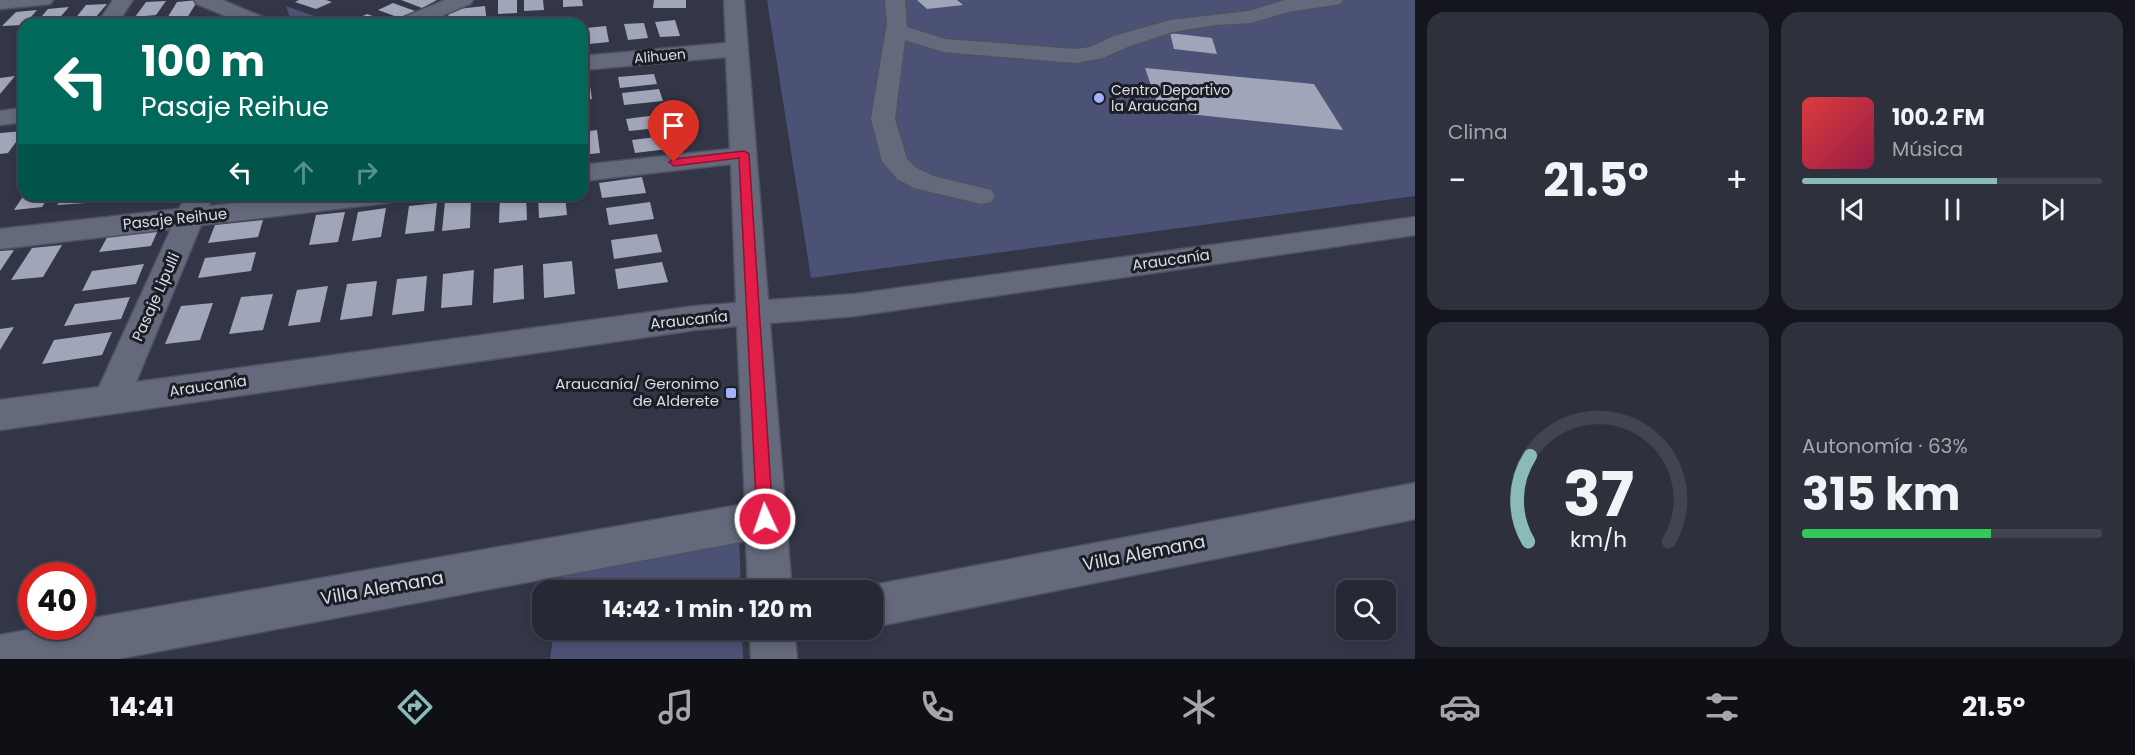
<!DOCTYPE html>
<html lang="es">
<meta charset="utf-8">
<style>
:root{--surface:#262834;--page:#2e303c;--text:#f1f3f6;--muted:#a4a6ac;--line:#42444f;--accent:#8bbbb9}
body{margin:0;font-family:Poppins,sans-serif;background:var(--page);color:var(--text);height:100vh;display:flex;flex-direction:column;font-size:22px;white-space:nowrap}
*{box-sizing:border-box;margin:0}
p{font-size:20px;color:var(--muted)}
.icon{flex:none;width:33px;height:33px;fill:none;stroke:currentColor;stroke-width:2;stroke-linecap:round;stroke-linejoin:round}
.map{position:relative;flex:1;overflow:hidden}
.side{display:flex;flex-direction:column;gap:12px;padding:12px;background:#15161d;width:720px}
.side>*{flex:none}
.banner{position:absolute;left:18px;top:18px;width:570px;height:183px;border-radius:18px;box-shadow:0 3px 9px #0003,0 0 0 2px var(--line);background:#00695c;color:#fff;overflow:hidden}
.fabs{position:absolute;left:1336px;top:580px;display:grid;gap:12px}
.fabs a{display:grid;place-items:center;width:60px;height:60px;border-radius:12px;background:var(--surface);box-shadow:0 3px 9px #0003,0 0 0 2px var(--line);font-size:30px}
.speed{position:absolute;left:18px;top:562px;display:flex;gap:12px;font-size:30px;font-weight:700;text-align:center}
.speed>*{display:grid;place-content:center;width:78px;height:78px;border-radius:50%;background:var(--surface);box-shadow:0 3px 9px #0003,0 0 0 2px var(--line);line-height:1}
.speed .limit{border:9px solid #d22;background:#fff;color:#111}
.pin{position:absolute;display:grid;place-items:center;width:51px;height:51px;color:#fff;margin:-62px -26px;border-radius:50% 50% 50% 0;rotate:-45deg;box-shadow:0 0 6px #0007}
.pin .icon{rotate:45deg}
.me{position:absolute;width:66px;margin:-33px;rotate:357deg;stroke-linejoin:round;filter:drop-shadow(0 0 4px #0008)}
.turn{display:flex;align-items:center;gap:21px;height:126px;padding:0 24px;font-size:27px}
.turn .icon{width:78px;height:78px;stroke-width:2.5}
.turn b{display:block;font-size:42px;line-height:51px}
.lanes{display:flex;align-items:center;height:57px;padding:0 24px;background:#0003;justify-content:center;gap:30px;direction:ltr}
.lanes .off{opacity:.35}
.big{font-size:45px;font-weight:700;line-height:1.1}
.side .tile{flex:1;display:flex;flex-direction:column;justify-content:center;gap:9px;min-width:0;padding:0 21px;border-radius:18px;background:var(--page)}
.side .dial{align-items:center;gap:0}
.dial svg{height:156px;overflow:visible;fill:none;stroke:var(--line);stroke-width:7;stroke-linecap:round;text-anchor:middle}
.dial text{fill:var(--text);stroke:none}
.song{display:flex;align-items:center;gap:18px}
.cover{width:72px;height:72px;border-radius:9px;background:linear-gradient(135deg,hsl(0 70% 55%),hsl(340 70% 35%))}
.played{height:6px;border-radius:3px;background:linear-gradient(90deg,var(--accent) 65%,var(--line) 65%)}
.keys{display:flex;justify-content:space-around;direction:ltr}
.heat{display:flex;justify-content:space-between;align-items:center;font-size:33px;direction:ltr}
.charge{height:9px;border-radius:4px;background:linear-gradient(90deg,#34c759 63%,var(--line) 0)}
.side .tiles{flex:1;display:grid;gap:12px;grid-template-columns:repeat(2,1fr)}
.trip{position:absolute;left:532px;top:580px;width:351px;height:60px;border-radius:18px;background:var(--surface);box-shadow:0 3px 9px #0003,0 0 0 2px var(--line);font-weight:700;line-height:60px;text-align:center}
.menu{display:flex;height:96px;justify-content:space-around;align-items:center;background:#0f1015;color:var(--muted)}
.menu .icon{width:42px;height:42px}
.menu .selected{color:var(--accent)}
.menu b{font-size:27px;color:var(--text)}
main{display:flex;flex:1;min-height:0}
.map>svg:first-child{display:block}
.green{fill:#4b5275}
.building{fill:#a0a5b9}
.lines{fill:none;stroke-linecap:round;stroke-linejoin:round}
.minor-casing{stroke:#4f5260;stroke-width:3}
.minor{fill:#64697b;fill-rule:evenodd}
.route{fill:#e11d48;stroke:#92132f;stroke-width:1.5}
.poi-dot{fill:#a2b2fd;stroke:#1c1e25;stroke-width:2}
.labels{text-anchor:middle;stroke-width:6;stroke-linejoin:round;paint-order:stroke}
.far-street-label{font-size:14px;fill:#d9dce6;stroke:#1c1e25}
.far-poi-label{font-size:14px;fill:#d9dce6;stroke:#1c1e25;text-anchor:start}
.street-label{font-size:15px;fill:#d9dce6;stroke:#1c1e25}
.poi-label{font-size:15px;fill:#d9dce6;stroke:#1c1e25;text-anchor:end}
.near-street-label{font-size:18px;fill:#d9dce6;stroke:#1c1e25}
</style>
<main>
<div class="map">
<svg width="1415" height="659" viewBox="0 0 1415 659">
<rect width="100%" height="100%" fill="#323646"/>
<!-- green -->
<g class="green">
<polygon points="767,0 1415,0 1415,196 811,278"/>
<polygon points="286,6 337,24 292,24"/>
<polygon points="739,531 741,591 560,591 564,562"/>
<polygon points="554,630 742,630 743,659 550,659"/>
</g>
<!-- building -->
<g class="building">
<polygon points="198,0 187,18 166,20 177,2"/>
<polygon points="299,0 326,0 332,2 316,9 295,2"/>
<polygon points="401,0 437,0 422,8"/>
<polygon points="498,0 517,0 517,13 498,14"/>
<polygon points="524,0 543,0 544,10 524,11"/>
<polygon points="563,0 582,0 583,6 563,7"/>
<polygon points="654,0 686,0 686,8 653,8"/>
<polygon points="917,0 957,0 963,5 927,9"/>
<polygon points="166,1 156,15 135,17 146,2"/>
<polygon points="393,3 415,11 400,18 378,10"/>
<polygon points="107,4 95,18 74,20 86,5"/>
<polygon points="485,6 487,24 449,24 448,10"/>
<polygon points="69,7 56,22 35,24 48,9"/>
<polygon points="37,10 24,25 2,26 16,12"/>
<polygon points="367,14 390,22 358,24 352,21"/>
<polygon points="675,20 680,36 660,37 655,22"/>
<polygon points="644,23 648,38 628,40 624,24"/>
<polygon points="606,26 609,42 589,44 586,28"/>
<polygon points="1170,33 1212,38 1217,54 1174,49"/>
<polygon points="1145,68 1314,84 1343,130 1160,111"/>
<polygon points="654,74 657,84 620,88 618,77"/>
<polygon points="15,76 0,94 0,78"/>
<polygon points="589,80 592,99 582,100 582,81"/>
<polygon points="659,89 663,101 624,105 622,93"/>
<polygon points="664,114 668,127 629,131 626,119"/>
<polygon points="597,130 600,153 582,155 582,132"/>
<polygon points="24,131 8,153 0,154 0,133"/>
<polygon points="672,135 676,148 635,153 632,140"/>
<polygon points="642,177 646,193 602,198 599,183"/>
<polygon points="24,195 50,195 42,207 14,210"/>
<polygon points="64,195 91,195 86,203 57,205"/>
<polygon points="123,195 169,195 168,197 120,203"/>
<polygon points="500,195 526,195 527,220 499,223"/>
<polygon points="538,195 565,195 567,215 539,218"/>
<polygon points="471,199 470,228 442,231 445,202"/>
<polygon points="650,202 654,219 609,225 606,208"/>
<polygon points="437,203 434,231 405,234 409,206"/>
<polygon points="386,208 381,237 352,241 358,212"/>
<polygon points="345,212 338,242 309,245 316,215"/>
<polygon points="263,220 258,237 208,243 215,225"/>
<polygon points="159,228 151,246 99,252 109,234"/>
<polygon points="657,234 662,252 614,259 611,240"/>
<polygon points="62,245 43,277 11,280 32,248"/>
<polygon points="14,250 0,271 0,251"/>
<polygon points="256,252 251,271 198,278 205,258"/>
<polygon points="572,261 575,294 544,298 543,264"/>
<polygon points="662,262 668,282 618,289 615,269"/>
<polygon points="144,264 136,284 82,291 92,271"/>
<polygon points="523,265 524,299 493,303 494,269"/>
<polygon points="474,270 472,305 441,308 443,274"/>
<polygon points="427,276 424,311 392,315 397,279"/>
<polygon points="377,281 372,316 340,320 347,284"/>
<polygon points="328,286 320,322 288,326 297,290"/>
<polygon points="273,294 263,330 229,334 241,297"/>
<polygon points="130,297 121,319 64,326 75,304"/>
<polygon points="213,303 200,340 165,344 181,306"/>
<polygon points="14,327 0,350 0,329"/>
<polygon points="112,332 102,355 42,364 54,340"/>
</g>
<g class="lines">
<defs>
<g id="minor">
<polygon points="0,0 53,0 50,4 0,9"/>
<polygon points="113,0 133,0 117,24 97,24"/>
<polygon points="194,0 222,0 270,20 273,24 245,24 197,4"/>
<polygon points="445,0 473,0 470,4 422,24 394,24 397,20"/>
<polygon points="724,0 744,0 768,300 855,294 1415,217 1415,235 855,316 770,323 792,591 748,591 746,541 117,659 0,659 0,635 45,627 82,627 82,620 745,504 737,326 695,330 0,430 0,400 99,387 171,229 0,249 0,229 179,209 187,195 209,195 212,199 209,206 310,195 400,195 396,201 386,203 201,225 136,382 695,306 736,303 731,164 582,181 582,165 730,149 726,57 582,70 582,56 726,43"/>
<polygon points="885,0 905,0 907,27 945,39 1076,49 1090,47 1114,36 1170,20 1249,11 1285,0 1343,0 1340,4 1288,12 1251,23 1216,25 1173,32 1130,46 1103,58 1076,63 943,52 905,40 895,119 907,159 915,167 933,176 991,190 995,196 991,202 981,204 914,188 897,179 882,161 871,119 887,23"/>
<polygon points="24,108 24,122 0,125 0,111"/>
<polygon points="1415,483 1415,519 873,627 873,591 857,591 873,585"/>
<polygon points="750,630 794,630 797,659 751,659"/>
</g>
</defs>
<!-- minor casing -->
<use href="#minor" class="minor-casing"/>
<!-- minor -->
<use href="#minor" class="minor"/>
</g>
<!-- route -->
<polygon class="route" points="744,151 749,154 773,519 771,524 765,526 759,524 757,519 739,158 674,166 669,162 674,159"/>
<!-- markers -->
<g class="poi-dot">
<circle cx="1099" cy="98" r="6"/>
<rect x="725" y="387" width="12" height="12" rx="3"/>
</g>
<g class="labels">
<!-- far-street labels -->
<g class="far-street-label">
<text transform="translate(660 56) rotate(-5)" y="5">Alihuen</text>
</g>
<!-- far-poi labels -->
<g class="far-poi-label">
<text x="1111" y="95">Centro Deportivo<tspan x="1111" dy="16">la Araucana</tspan></text>
</g>
<!-- street labels -->
<g class="street-label">
<text transform="translate(175 219) rotate(-6)" y="5">Pasaje Reihue</text>
<text transform="translate(1171 260) rotate(-8)" y="5">Araucanía</text>
<text transform="translate(156 297) rotate(-66)" y="5">Pasaje Lipulli</text>
<text transform="translate(689 320) rotate(-6)" y="5">Araucanía</text>
<text transform="translate(208 386) rotate(-8)" y="5">Araucanía</text>
</g>
<!-- poi labels -->
<g class="poi-label">
<text x="719" y="389">Araucanía/ Geronimo<tspan x="719" dy="17">de Alderete</tspan></text>
</g>
<!-- near-street labels -->
<g class="near-street-label">
<text transform="translate(1144 553) rotate(-11)" y="6">Villa Alemana</text>
<text transform="translate(382 588) rotate(-10)" y="6">Villa Alemana</text>
</g>
</g>
</svg>
<div class="fabs">
<a><svg class="icon" aria-label="search" viewBox="0 0 24 24"><circle cx="10" cy="10" r="6"/><path d="M15 15l6 6"/></svg></a>
</div>
<div class="speed"><div class="limit">40</div></div>
<div class="pin" style="left:674px;top:162px;background:#d93025"><svg class="icon" aria-label="arrive" viewBox="0 0 24 24"><path d="M6 21V4h12l-3 4 3 4H6"/></svg></div>
<svg class="me" style="left:765px;top:519px" viewBox="-20 -20 40 40"><circle r="17" fill="#e11d48" stroke="#fff" stroke-width="3"/><path d="M0-11L8 9 0 5-8 9z" fill="#fff"/></svg>
<div class="trip">14:42 · 1 min · 120 m</div>
<div class="banner">
<div class="turn"><svg class="icon" aria-label="left" viewBox="0 0 24 24"><path d="M17 20v-9H6M10 6l-5 5 5 5"/></svg><div><b>100 m</b>Pasaje Reihue</div></div>
<div class="lanes"><svg class="icon" aria-label="left" viewBox="0 0 24 24"><path d="M17 20v-9H6M10 6l-5 5 5 5"/></svg><svg class="icon off" aria-label="ahead" viewBox="0 0 24 24"><path d="M12 20V5M6 11l6-6 6 6"/></svg><svg class="icon off" aria-label="right" viewBox="0 0 24 24"><path d="M7 20v-9h11M14 6l5 5-5 5"/></svg></div>
</div>
</div>
<section class="side">
<div class="tiles">
<div class="tile"><p>Clima</p>
<div class="heat"><a>−</a><b class="big">21.5°</b><a>+</a></div>
</div>
<div class="tile">
<div class="song"><i class="cover"></i><div><b>100.2 FM</b><p>Música</p></div></div>
<div class="played"></div>
<div class="keys"><svg class="icon" aria-label="previous" viewBox="0 0 24 24"><path d="M18 5L8 12l10 7zM5 5v14"/></svg><svg class="icon" aria-label="pause" viewBox="0 0 24 24"><path d="M8 5v14M16 5v14"/></svg><svg class="icon" aria-label="next" viewBox="0 0 24 24"><path d="M6 5l10 7-10 7zM19 5v14"/></svg></div>
</div>
<div class="tile dial"><svg viewBox="0 0 100 80">
<path d="M14 69A42 42 0 1 1 86 69"/>
<path d="M14 69A42 42 0 0 1 15 25" stroke="#8bbbb9"/>
<text x="50" y="56" font-size="32" font-weight="700">37</text>
<text x="50" y="72" font-size="11">km/h</text>
</svg></div>
<div class="tile"><p>Autonomía · 63%</p><b class="big">315 km</b><div class="charge"></div></div>
</div>
</section>
</main>
<nav class="menu">
<b>14:41</b>
<svg class="icon selected" aria-label="directions" viewBox="0 0 24 24"><path d="M12 3l9 9-9 9-9-9zM9 14v-3h6M13 9l2 2-2 2"/></svg>
<svg class="icon" aria-label="music" viewBox="0 0 24 24"><path d="M9 18V5l10-2v13"/><circle cx="6" cy="18" r="3"/><circle cx="16" cy="16" r="3"/></svg>
<svg class="icon" aria-label="phone" viewBox="0 0 24 24"><path d="M5 4h4l2 5-3 2q2 4 5 5l2-3 5 2v4C11 20 4 13 5 4z"/></svg>
<svg class="icon" aria-label="climate" viewBox="0 0 24 24"><path d="M12 3v18M4 7l16 10M4 17L20 7"/></svg>
<svg class="icon" aria-label="car" viewBox="0 0 24 24"><path d="M5 17H2v-5l4-1 3-4h7l3 4 3 1v5h-3M9 17h6M6 11h13"/><circle cx="7" cy="17" r="2"/><circle cx="17" cy="17" r="2"/></svg>
<svg class="icon" aria-label="filters" viewBox="0 0 24 24"><path d="M4 7h16M4 17h16"/><circle cx="9" cy="7" r="2"/><circle cx="15" cy="17" r="2"/></svg>
<b>21.5°</b>
</nav>
